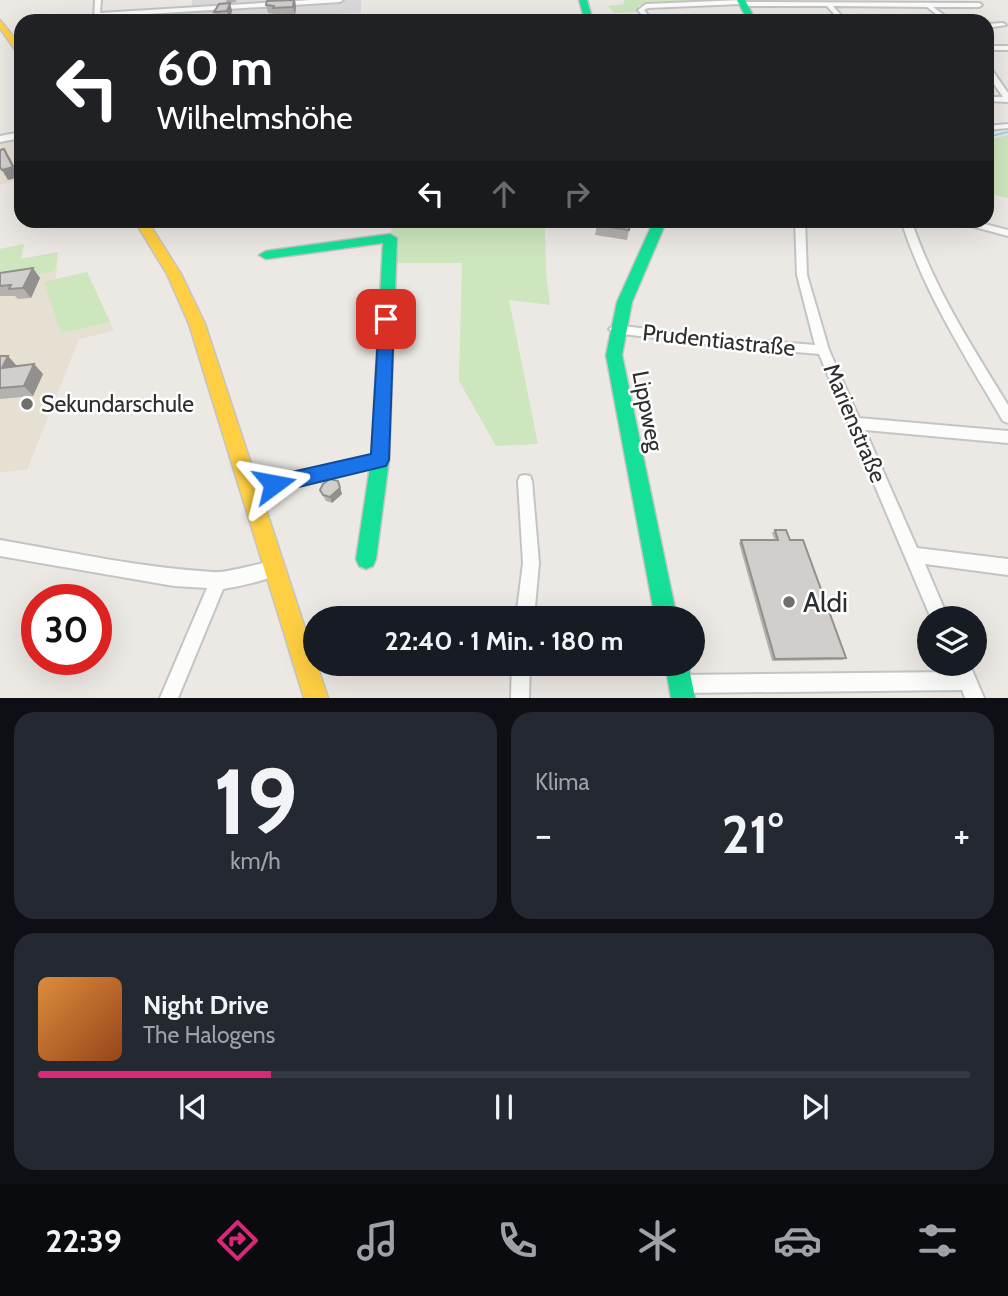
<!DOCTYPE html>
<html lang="de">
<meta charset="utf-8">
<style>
:root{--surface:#171b24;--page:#242831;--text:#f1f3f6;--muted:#9ea1a6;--line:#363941;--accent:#db2777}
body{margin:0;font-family:Cabin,sans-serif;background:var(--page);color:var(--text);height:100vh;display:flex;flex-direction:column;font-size:26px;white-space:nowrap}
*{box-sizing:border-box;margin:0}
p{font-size:23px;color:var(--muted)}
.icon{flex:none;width:38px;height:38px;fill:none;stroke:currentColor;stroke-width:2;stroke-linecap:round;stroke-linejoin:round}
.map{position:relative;height:698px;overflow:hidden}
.sheet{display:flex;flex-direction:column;gap:14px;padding:14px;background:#0d0f14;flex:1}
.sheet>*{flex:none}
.banner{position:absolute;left:14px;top:14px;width:980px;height:214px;border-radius:21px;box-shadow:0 7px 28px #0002;background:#202124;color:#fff;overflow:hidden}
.tools{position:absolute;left:917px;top:606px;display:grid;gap:14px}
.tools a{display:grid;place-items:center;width:70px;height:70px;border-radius:50%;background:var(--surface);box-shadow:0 7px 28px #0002;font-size:35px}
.speed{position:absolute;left:21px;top:584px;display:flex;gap:14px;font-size:35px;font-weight:700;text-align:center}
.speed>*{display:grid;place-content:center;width:91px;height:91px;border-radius:50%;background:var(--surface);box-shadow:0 7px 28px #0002;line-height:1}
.speed .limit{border:10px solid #d22;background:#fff;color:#111}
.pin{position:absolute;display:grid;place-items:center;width:60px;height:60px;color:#fff;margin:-30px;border-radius:14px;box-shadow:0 4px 10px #0006}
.me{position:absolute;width:77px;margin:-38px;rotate:77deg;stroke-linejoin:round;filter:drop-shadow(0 0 5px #0008)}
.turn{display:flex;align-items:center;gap:24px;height:147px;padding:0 28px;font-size:32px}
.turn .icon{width:91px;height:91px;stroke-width:2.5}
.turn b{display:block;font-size:49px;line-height:60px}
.lanes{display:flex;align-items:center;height:66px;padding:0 28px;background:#0003;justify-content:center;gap:35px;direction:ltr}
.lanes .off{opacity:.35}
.big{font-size:52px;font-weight:700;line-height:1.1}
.sheet .tile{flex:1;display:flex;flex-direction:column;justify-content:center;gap:10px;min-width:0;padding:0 24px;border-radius:21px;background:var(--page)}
.sheet .dial{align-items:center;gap:0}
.dial b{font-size:91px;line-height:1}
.song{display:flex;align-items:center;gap:21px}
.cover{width:84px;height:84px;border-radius:10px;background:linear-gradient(135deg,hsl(30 70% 55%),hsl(20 70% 35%))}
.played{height:7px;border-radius:4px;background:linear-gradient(90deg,var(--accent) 25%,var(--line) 25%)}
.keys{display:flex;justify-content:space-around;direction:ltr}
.heat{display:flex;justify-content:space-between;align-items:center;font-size:38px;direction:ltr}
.sheet .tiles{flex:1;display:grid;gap:14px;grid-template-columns:1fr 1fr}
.tile:last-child{grid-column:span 2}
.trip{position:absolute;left:303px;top:606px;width:402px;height:70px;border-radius:35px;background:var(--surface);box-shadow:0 7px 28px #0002;font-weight:700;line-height:70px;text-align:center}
.menu{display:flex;height:112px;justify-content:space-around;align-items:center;background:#090b0e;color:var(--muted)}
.menu .icon{width:49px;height:49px}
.menu .on{color:var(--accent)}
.menu b{font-size:32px;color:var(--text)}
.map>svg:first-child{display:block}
.industrial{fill:#dcd9db}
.education{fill:#e6e0d3}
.green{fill:#cee6be}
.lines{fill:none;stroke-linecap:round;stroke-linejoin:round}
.stream{stroke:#99d6ec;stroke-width:2}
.street-casing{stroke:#c5c4c5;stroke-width:4}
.fast-casing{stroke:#c5c4c5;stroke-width:3}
.slow-casing{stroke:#c5c4c5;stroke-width:3}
.street{fill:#fcfcfb;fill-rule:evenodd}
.fast{fill:#16e098;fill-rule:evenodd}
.slow{fill:#ffcf43;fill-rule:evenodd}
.wall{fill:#b4b1af}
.shaded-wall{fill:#92908e}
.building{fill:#d1cecb;stroke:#92908e;stroke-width:2}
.route{fill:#1a73e8;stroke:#114b97;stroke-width:2}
.poi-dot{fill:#706f6e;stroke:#fff;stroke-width:2.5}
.labels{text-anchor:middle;stroke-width:5;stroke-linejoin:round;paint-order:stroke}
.street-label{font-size:23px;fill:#2e2e2e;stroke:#fff}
.poi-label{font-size:23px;fill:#2e2e2e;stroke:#fff;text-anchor:start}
.near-poi-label{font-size:28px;fill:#2e2e2e;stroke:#fff;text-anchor:start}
</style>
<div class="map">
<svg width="1008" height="698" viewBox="0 0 1008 698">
<rect width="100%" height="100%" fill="#ece8e4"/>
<!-- industrial -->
<polygon class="industrial" points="192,0 361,0 361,13 182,21 192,6"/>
<!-- education -->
<g class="education">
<polygon points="21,140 21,179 0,185 0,143"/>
<polygon points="24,244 21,259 58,252 56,279 87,272 114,331 79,339 27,470 0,472 0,249"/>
</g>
<!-- green -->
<g class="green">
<polygon points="624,0 737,0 639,5 637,12 615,13 608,6 624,4"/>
<polygon points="1008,135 1008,198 987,193 987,140"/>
<polygon points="393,221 545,221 546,272 550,305 509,300 538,444 496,446 459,381 462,263 394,263 390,238"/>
<polygon points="24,244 21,259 58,252 55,271 0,282 0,249"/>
<polygon points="87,272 110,322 61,333 44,282"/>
</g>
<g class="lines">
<!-- stream -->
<polyline class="stream" points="987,137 1008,132"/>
<defs>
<g id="street">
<polygon points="95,0 101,0 100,13 311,0 343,0 340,2 100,17 100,21 94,21"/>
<polygon points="742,0 745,2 979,3 982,5 979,7 933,7 952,21 945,21 927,7 833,6 846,21 840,21 827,6 743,6 740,4 648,8 644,10 653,21 647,21 638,10 646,4"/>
<polygon points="987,24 1003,23 1006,25 987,28"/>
<rect x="987" y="46" width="21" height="4"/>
<polygon points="987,67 990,67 1008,93 1008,102 987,101 987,97 1003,97 987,74"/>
<polygon points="1008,124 1008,128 987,130 987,126"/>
<polygon points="21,132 21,138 0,142 0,136"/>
<polygon points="795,220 805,220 807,275 829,350 859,418 1008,431 1008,443 865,430 917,548 1008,559 1008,575 925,564 948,618 931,618 819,354 714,345 615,333 609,329 615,325 714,337 815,345 797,275"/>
<path d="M901 220H911C934 288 971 345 1008 405V423L1003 421C965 356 924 293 901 220Z"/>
<polygon points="949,220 969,220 1008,230 1008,236"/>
<polygon points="380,454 385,456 387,460 385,464 380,466 250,498 245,496 243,491 245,486 250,484"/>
<polygon points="525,475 530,476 532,481 539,563 534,618 516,618 523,563 518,481 520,476"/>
<path d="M0 540C71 552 141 568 213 572 231 574 271 558 281 562L283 568 281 574C262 581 243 586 223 589L178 698H160L207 588 174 586 0 556Z"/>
<polygon points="512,663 530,663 529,698 511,698"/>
<polygon points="951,663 969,663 984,698 965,698 962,690 680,693 674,690 671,684 674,678 680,675 955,672"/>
</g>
<g id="fast">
<polygon points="579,0 587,0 593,21 585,21"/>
<polygon points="737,0 745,0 756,21 748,21"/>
<polygon points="654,220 667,220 632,302 622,355 677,618 655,618 606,355 617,302"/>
<polygon points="390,234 397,238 389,460 376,559 373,566 366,569 359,566 356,559 371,460 383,243 266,259 259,255 266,251"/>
<polygon points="665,663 688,663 695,698 671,698"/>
</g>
<g id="slow">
<polygon points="0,20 21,46 21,55 18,54 0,28"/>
<polygon points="134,220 147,220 181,274 205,324 328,698 304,698 189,324 167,274"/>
</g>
</defs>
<!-- street casing -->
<use href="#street" class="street-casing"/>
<!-- fast casing -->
<use href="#fast" class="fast-casing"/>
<!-- slow casing -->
<use href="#slow" class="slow-casing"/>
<!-- street -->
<use href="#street" class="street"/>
<!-- fast -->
<use href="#fast" class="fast"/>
<!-- slow -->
<use href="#slow" class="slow"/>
</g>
<!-- wall -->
<g class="wall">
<polygon points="226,0 236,0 236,2 227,3"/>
<polygon points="295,0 296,7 295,15 276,16 275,14 268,13 266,5"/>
<polygon points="230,3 232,11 230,19 217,20 214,12"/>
<polygon points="598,220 631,220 627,240 595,235"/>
<polygon points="0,273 40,278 31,298 18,299 15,296 0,296"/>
<polygon points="0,356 17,366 34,364 43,374 33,396 0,399"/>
<polygon points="338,481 342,494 332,503 326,501 320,490"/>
<polygon points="775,530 790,540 846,658 843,660 772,661 739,543 741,540 775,540 772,533"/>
</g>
<!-- shaded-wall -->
<g class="shaded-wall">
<polygon points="295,0 296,7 295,15 293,7"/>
<polygon points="230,3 232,11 230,19 227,11"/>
<polygon points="4,149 10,158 20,177 8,180 2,170"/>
<polygon points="33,268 40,278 31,298 23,288"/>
<polygon points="8,356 17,366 2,368"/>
<polygon points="34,364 43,374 33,396 24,386"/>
<polygon points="340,488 342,494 332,503 330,497"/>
</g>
<!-- building -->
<g class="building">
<polygon points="294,0 293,7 273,8 274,6 266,5 267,1"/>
<polygon points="230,3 227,11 214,12 219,4"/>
<polygon points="4,149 13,167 2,170 0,167 0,150"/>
<polygon points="598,220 631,220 629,230 597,225"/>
<polygon points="33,268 23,288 9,289 11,285 0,286 0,273"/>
<polygon points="0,356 8,356 2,368 34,364 24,386 0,388"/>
<polygon points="330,479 338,481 340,488 330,497 323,495 320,490 323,484"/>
<polygon points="775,530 786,530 790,540 803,540 846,658 775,659 741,540 778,540"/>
</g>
<!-- route -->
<polygon class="route" points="386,314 394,319 389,460 386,466 274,493 267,490 264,484 267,478 274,476 371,454 379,319"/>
<!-- markers -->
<g class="poi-dot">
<circle cx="27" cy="404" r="7"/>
<circle cx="789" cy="602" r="7"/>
</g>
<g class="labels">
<!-- street labels -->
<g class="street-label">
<text transform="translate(719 340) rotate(6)" y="8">Prudentiastraße</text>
<text transform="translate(648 411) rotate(79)" y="8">Lippweg</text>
<text transform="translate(855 423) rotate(67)" y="8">Marienstraße</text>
</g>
<!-- poi labels -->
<g class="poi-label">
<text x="41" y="412">Sekundarschule</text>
</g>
<!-- near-poi labels -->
<g class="near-poi-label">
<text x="803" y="612">Aldi</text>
</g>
</g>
</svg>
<div class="tools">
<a><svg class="icon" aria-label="layers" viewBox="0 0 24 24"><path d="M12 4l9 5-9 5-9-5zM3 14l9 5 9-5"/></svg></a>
</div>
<div class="speed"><div class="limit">30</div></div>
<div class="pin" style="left:386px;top:319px;background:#d93025"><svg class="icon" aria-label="arrive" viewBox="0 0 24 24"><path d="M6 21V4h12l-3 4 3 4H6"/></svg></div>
<svg class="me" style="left:274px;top:484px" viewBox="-20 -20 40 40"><path d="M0-17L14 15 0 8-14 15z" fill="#1a73e8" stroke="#fff" stroke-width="4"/></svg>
<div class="trip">22:40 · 1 Min. · 180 m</div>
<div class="banner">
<div class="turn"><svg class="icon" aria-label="left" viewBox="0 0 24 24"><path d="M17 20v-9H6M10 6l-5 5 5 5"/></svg><div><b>60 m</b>Wilhelmshöhe</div></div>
<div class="lanes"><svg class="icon" aria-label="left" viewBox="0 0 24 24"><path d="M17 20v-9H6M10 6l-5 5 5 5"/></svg><svg class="icon off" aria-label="ahead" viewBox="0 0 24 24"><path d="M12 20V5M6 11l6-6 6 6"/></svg><svg class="icon off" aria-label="right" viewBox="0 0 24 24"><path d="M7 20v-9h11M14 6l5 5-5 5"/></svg></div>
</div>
</div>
<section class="sheet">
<div class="tiles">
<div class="tile dial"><b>19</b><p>km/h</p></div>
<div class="tile"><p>Klima</p>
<div class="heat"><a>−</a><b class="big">21°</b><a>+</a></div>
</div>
<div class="tile">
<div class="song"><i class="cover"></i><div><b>Night Drive</b><p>The Halogens</p></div></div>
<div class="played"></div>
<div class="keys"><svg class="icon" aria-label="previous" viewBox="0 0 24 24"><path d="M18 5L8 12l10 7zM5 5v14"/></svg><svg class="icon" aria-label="pause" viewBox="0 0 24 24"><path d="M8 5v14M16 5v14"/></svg><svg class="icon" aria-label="next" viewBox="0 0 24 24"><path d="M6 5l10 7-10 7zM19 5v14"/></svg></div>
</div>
</div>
</section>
<nav class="menu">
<b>22:39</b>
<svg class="icon on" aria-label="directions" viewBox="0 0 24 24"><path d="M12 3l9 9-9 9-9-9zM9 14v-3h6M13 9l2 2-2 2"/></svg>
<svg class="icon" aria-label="music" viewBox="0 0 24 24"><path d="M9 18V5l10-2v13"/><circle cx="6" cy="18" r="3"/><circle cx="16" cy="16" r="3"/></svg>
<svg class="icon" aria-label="phone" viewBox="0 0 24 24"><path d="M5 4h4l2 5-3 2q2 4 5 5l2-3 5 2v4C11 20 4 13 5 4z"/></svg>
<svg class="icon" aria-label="climate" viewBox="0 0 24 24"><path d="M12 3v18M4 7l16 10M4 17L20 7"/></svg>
<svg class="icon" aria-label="car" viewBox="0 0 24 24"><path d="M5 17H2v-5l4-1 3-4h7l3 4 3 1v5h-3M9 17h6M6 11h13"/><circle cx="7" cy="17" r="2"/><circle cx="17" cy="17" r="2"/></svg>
<svg class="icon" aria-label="filters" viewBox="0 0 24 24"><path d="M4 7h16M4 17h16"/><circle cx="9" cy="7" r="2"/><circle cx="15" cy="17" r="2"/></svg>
</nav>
